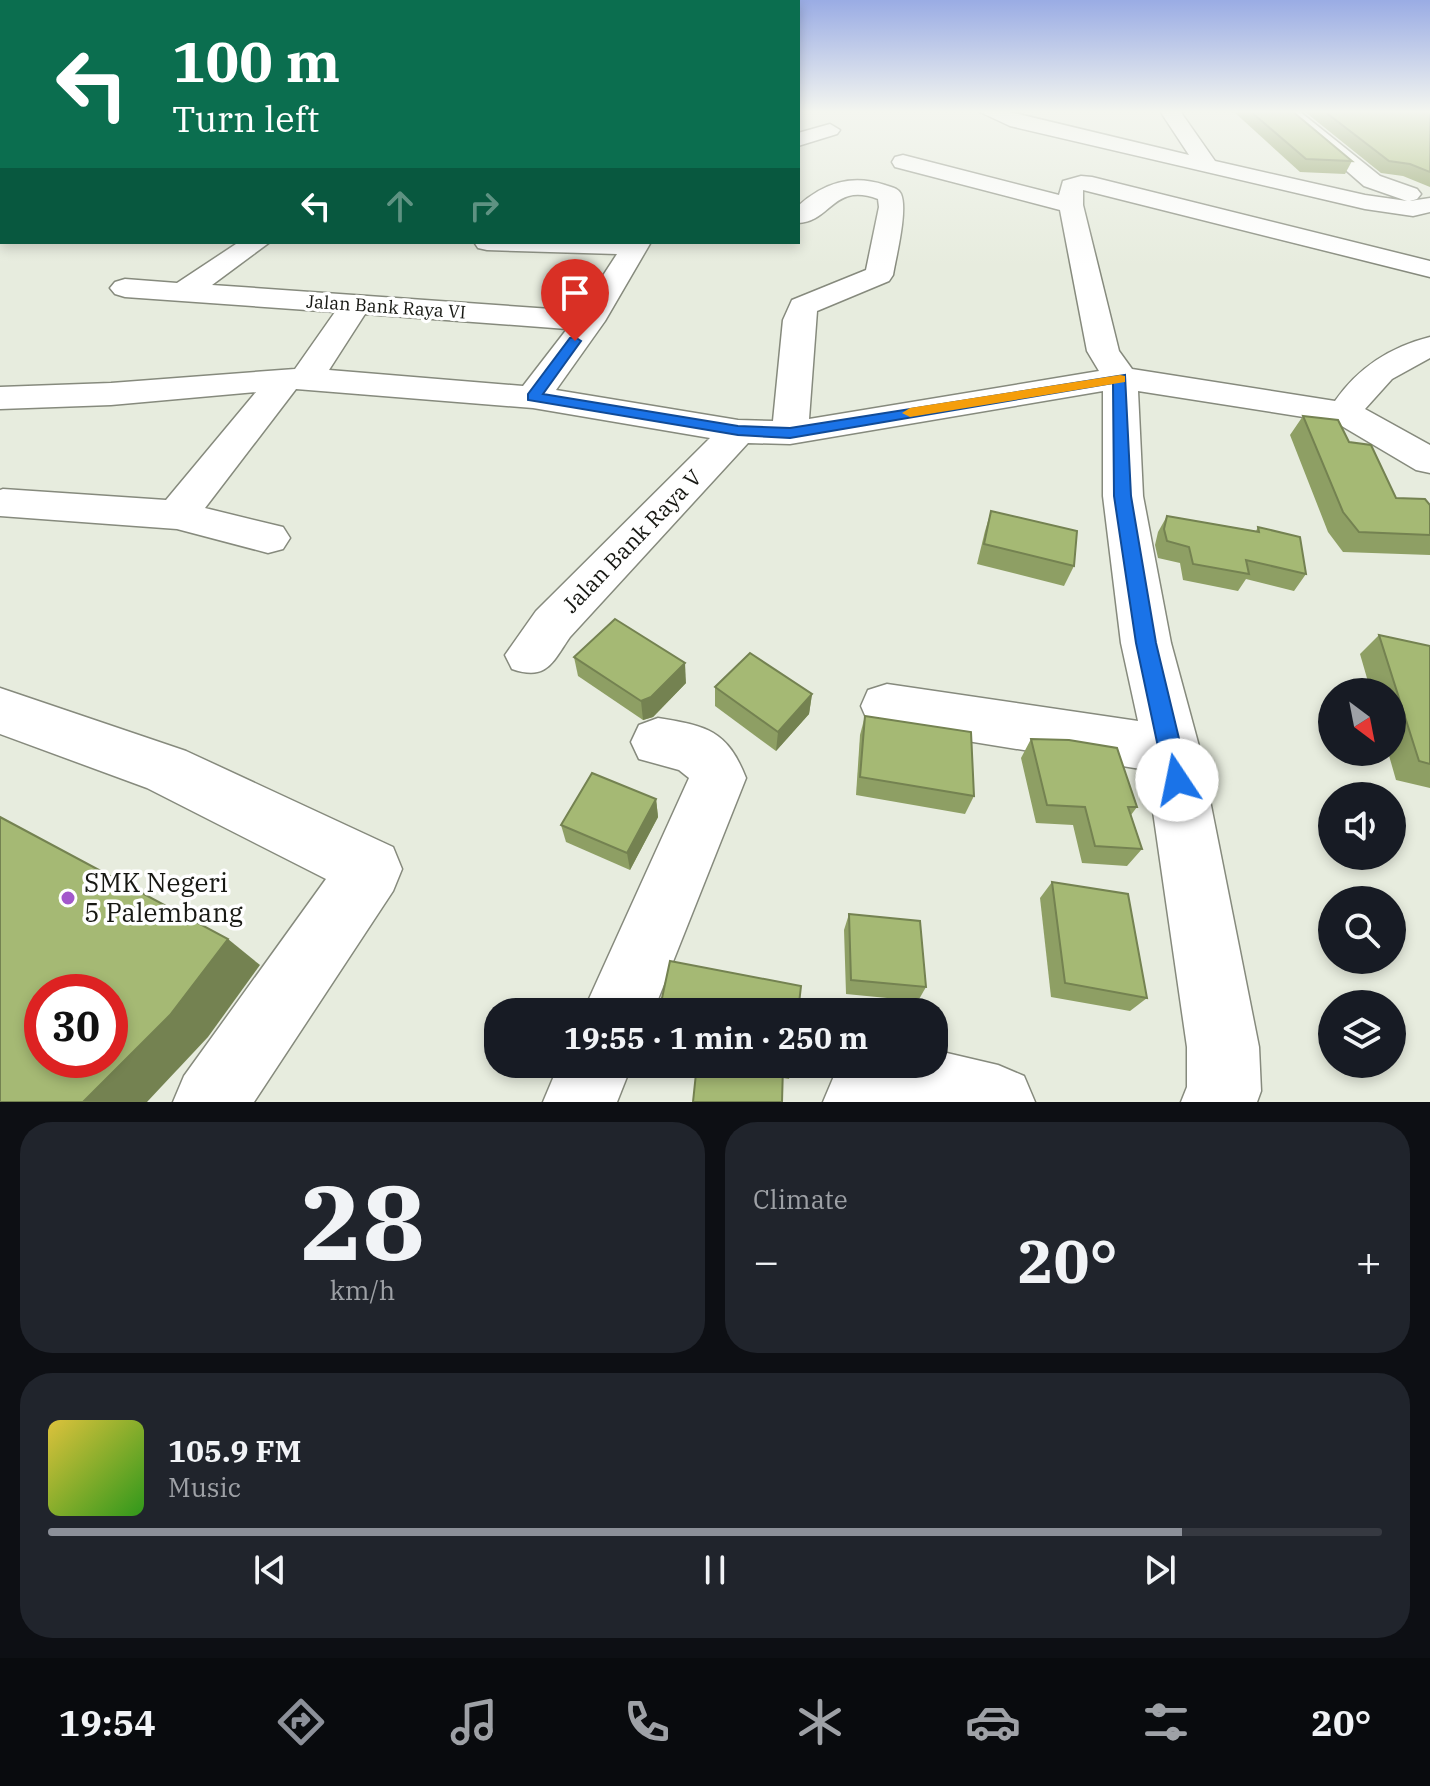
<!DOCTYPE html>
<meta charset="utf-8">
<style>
:root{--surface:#171b24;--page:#20242c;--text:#f1f3f6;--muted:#9ea1a6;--line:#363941;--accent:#8c9099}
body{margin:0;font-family:"IBM Plex Serif",serif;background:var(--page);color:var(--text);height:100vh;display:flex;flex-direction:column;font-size:30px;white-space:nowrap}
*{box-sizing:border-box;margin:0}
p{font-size:26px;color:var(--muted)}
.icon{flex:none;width:44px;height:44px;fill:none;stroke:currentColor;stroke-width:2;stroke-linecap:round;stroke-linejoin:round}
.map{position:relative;height:1102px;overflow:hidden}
.panel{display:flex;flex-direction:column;gap:20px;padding:20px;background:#0d0f14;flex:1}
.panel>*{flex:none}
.banner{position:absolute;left:0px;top:0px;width:800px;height:244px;box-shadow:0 4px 12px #0003;background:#0b6e4f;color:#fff;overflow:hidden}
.needle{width:52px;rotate:148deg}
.fabs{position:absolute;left:1318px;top:678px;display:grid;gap:16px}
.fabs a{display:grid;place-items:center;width:88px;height:88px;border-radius:50%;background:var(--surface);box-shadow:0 4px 12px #0003;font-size:40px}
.speed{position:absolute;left:24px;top:974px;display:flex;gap:16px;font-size:40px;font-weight:700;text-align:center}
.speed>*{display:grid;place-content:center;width:104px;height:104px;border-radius:50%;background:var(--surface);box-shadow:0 4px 12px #0003;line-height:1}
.speed .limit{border:12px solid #d22;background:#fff;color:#111}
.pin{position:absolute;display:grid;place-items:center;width:68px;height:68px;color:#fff;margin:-82px -34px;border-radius:50% 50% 50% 0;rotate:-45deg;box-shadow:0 0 8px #0007}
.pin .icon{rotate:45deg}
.me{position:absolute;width:88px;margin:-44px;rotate:349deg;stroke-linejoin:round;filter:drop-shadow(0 0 6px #0008)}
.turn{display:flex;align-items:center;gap:28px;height:168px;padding:0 40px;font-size:36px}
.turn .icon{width:104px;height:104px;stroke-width:2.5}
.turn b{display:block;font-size:56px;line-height:68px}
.lanes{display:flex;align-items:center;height:76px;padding:0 40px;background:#0003;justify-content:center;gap:40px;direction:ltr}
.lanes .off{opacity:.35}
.big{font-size:60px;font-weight:800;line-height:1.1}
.panel .card{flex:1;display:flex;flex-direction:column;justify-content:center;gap:12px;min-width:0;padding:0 28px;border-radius:32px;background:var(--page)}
.panel .dial{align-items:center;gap:0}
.dial b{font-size:104px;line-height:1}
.song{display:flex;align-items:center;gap:24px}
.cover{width:96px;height:96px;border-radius:12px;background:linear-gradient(135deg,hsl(50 70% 55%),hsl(110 70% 35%))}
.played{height:8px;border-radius:4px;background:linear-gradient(90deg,var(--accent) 85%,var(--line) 85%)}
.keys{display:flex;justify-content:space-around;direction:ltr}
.heat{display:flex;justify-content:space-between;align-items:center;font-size:44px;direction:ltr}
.panel .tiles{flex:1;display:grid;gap:20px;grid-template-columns:1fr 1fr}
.card:last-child{grid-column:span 2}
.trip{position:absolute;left:484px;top:998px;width:464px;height:80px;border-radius:32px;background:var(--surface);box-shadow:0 4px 12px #0003;font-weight:800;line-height:80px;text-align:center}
.menu{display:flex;height:128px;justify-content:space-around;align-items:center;background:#090b0e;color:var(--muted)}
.menu .icon{width:56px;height:56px}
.menu .on{color:var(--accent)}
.menu b{font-size:36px;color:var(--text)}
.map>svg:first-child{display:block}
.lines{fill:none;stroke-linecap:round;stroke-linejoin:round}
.minor-casing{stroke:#868a7d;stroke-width:3}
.minor{fill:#fff;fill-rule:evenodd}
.wall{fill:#8e9f64}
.shaded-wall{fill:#748251}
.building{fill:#a5b974;stroke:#748251;stroke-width:2;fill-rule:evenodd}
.route{fill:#1a73e8;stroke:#114b97;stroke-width:2}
.slow{fill:#f59e0b}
.poi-dot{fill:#a358cb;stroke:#fff;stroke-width:3}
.labels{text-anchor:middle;stroke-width:7;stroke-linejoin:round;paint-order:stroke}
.far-street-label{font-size:18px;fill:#171813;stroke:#fff}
.street-label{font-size:22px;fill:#171813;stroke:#fff}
.near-poi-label{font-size:26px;fill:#171813;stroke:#fff;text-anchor:start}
</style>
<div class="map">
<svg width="1430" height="1102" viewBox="0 0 1430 1102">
<rect width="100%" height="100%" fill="#e7ecde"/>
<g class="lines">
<defs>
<g id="minor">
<polygon points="978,111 1006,111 1189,155 1160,111 1180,111 1215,161 1365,195 1407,201 1364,186 1278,111 1299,111 1380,176 1417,189 1421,194 1417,199 1410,201 1430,198 1430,212 1413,216 1365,209 1010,126"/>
<polygon points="830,124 840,130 837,134 798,146 798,133"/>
<path d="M903 155 1059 195 1063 181 1081 176 1092 177 1430 261V277L1083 190V205L1119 351 1132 369 1335 401C1359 367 1390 347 1430 337V358L1392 379 1365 409 1430 445V473L1416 470 1335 422 1138 391 1143 496 1171 643 1200 750 1259 1047 1261 1091 1257 1102H1181L1187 1087V1047L1147 770 887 728 868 722 861 706 868 690 887 684 1138 721 1121 643 1103 496V391L790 444 748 443 570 637C552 663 547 681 512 669L505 655 536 611 710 438 533 408 296 389 205 508 283 527 290 538 283 549 268 553 177 529 0 516V490L3 489 166 500 256 392 111 405 0 409V387L111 383 295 369 335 312 125 297 115 294 110 288 115 282 125 279 177 283 239 242H270L212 285 580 311 617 254 487 250 478 248 474 242H651L605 321 556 390 738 420 773 421 783 320 792 300 866 270 879 207 878 199C833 182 831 222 798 223V206C824 183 851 174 885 185 891 187 898 188 901 194 908 210 896 257 893 275L889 281 817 311 809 419 1099 371 1087 351 1060 210 895 167 892 162 895 157ZM365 314 567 329 523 386 329 370Z"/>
<polygon points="0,223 2,223 1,239 0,239"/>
<polygon points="0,688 186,751 393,847 402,869 393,891 254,1102 173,1102 184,1076 326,879 147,788 0,734"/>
<path d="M658 718C707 726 727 730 746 778L653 1012H583L689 778 679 770 639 759 631 742 639 725Z"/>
<polygon points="934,1050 998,1065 1024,1076 1035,1102 823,1102 834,1076 848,1064 934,1064"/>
<polygon points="559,1064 632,1064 617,1102 543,1102"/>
</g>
</defs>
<!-- minor casing -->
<use href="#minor" class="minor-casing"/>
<!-- minor -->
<use href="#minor" class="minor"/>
</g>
<!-- wall -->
<g class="wall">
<polygon points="1233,111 1292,111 1352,161 1345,174 1300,172"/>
<polygon points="1304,111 1430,111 1430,187 1403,176 1381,173"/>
<polygon points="1303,416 1349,442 1396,498 1430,505 1430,555 1343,552 1328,532 1290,435"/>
<polygon points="991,511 1074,566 1064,586 977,564 985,531"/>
<polygon points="1167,516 1256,531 1258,527 1306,574 1294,591 1246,579 1238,591 1183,580 1180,563 1158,558 1155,545 1158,532"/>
<polygon points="1379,635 1430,646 1430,788 1396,780 1388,752 1392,752 1392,692 1371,692 1360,654"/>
<polygon points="574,657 686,683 653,717 643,720 578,676"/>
<polygon points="715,687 812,694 809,714 776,751 715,706"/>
<polygon points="865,716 974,796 965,814 856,795 860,735"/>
<polygon points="1031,739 1137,807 1131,815 1142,849 1127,866 1082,863 1073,825 1036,823 1021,758"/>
<polygon points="656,799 658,817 630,870 566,842 561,825"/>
<polygon points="1052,882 1147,998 1130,1011 1051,997 1040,898"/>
<polygon points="849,914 926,987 918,1001 846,994 844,930"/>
<polygon points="697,1064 793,1064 789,1079"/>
</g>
<!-- shaded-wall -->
<g class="shaded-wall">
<polygon points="685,663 686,683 653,717 643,720 641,701"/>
<polygon points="812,694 809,714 776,751 778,732"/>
<polygon points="656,799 658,817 630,870 627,853"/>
<polygon points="228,939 260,965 208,1037 147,1102 83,1102"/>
</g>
<!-- building -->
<g class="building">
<rect x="0" y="111" width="2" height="50"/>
<polygon points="1250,111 1292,111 1352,161 1306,159"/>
<polygon points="1324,111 1430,111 1430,172 1410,164 1389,161"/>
<polygon points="1303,416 1338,420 1349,442 1371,445 1396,498 1425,499 1430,505 1430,535 1359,532 1343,512"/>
<polygon points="991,511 1077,531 1074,566 984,544"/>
<polygon points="1167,516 1259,532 1258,527 1300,537 1306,574 1246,560 1249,574 1193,564 1189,547 1167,541 1164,529"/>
<polygon points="615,619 685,663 651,697 641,701 574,657"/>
<polygon points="1379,635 1430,646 1430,764 1419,761"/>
<polygon points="750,653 812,694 778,732 715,687"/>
<polygon points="865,716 971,732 974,796 860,777"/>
<polygon points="1031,739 1069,740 1117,748 1137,807 1128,807 1142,849 1095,846 1085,807 1047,805"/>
<polygon points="592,773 656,799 627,853 561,825"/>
<path d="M0 817 228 939 170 1015 83 1102H0ZM42 992H110V1060H42Z"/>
<polygon points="1052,882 1128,894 1147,998 1065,983"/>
<polygon points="849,914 920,921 926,987 851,980"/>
<polygon points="670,961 801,986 798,1012 659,1012"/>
<polygon points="697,1064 793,1064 793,1068 783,1066 782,1102 693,1102"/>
</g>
<!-- sky -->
<linearGradient id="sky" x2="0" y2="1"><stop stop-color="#9aace4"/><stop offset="0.42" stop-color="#f4f6f0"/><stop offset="1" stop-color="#f4f6f0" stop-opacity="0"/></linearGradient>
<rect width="1430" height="266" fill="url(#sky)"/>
<!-- route -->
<polygon class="route" points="575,337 581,341 543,394 738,426 790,428 1125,375 1131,496 1156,643 1189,780 1185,787 1177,790 1169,787 1165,780 1136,643 1114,496 1113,383 790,438 738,435 528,400 528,394 570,338"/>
<!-- slow -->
<polygon class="slow" points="1120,375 1125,376 1125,382 910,417 902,413 910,408"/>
<!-- markers -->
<circle class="poi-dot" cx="68" cy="898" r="8"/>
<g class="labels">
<!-- far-street labels -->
<g class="far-street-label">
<text transform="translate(386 307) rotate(4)" y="6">Jalan Bank Raya VI</text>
</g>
<!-- street labels -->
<g class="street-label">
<text transform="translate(632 541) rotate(-46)" y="8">Jalan Bank Raya V</text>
</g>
<!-- near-poi labels -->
<g class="near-poi-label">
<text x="84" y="892">SMK Negeri<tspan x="84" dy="30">5 Palembang</tspan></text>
</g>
</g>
</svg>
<div class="fabs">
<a><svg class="needle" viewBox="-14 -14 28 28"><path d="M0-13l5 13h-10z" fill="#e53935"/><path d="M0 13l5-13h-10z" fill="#9ea1a6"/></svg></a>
<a><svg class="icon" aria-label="sound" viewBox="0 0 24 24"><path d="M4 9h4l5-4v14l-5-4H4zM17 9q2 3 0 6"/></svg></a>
<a><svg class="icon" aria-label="search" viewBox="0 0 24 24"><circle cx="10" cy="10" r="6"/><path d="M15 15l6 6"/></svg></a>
<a><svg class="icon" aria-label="layers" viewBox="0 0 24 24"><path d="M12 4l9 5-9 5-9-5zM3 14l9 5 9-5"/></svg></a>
</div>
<div class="speed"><div class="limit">30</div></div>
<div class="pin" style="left:575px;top:341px;background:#d93025"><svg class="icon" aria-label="arrive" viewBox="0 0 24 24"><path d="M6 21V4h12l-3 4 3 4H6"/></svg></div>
<svg class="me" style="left:1177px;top:780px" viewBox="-20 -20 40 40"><circle r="19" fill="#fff"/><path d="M0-13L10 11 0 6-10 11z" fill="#1a73e8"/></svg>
<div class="trip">19:55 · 1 min · 250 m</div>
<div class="banner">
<div class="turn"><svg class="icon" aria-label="left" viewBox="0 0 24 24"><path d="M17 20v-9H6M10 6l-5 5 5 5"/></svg><div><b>100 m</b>Turn left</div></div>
<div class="lanes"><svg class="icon" aria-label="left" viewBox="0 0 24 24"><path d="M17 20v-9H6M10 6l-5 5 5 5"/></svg><svg class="icon off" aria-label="ahead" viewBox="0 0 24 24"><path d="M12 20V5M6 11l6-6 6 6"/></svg><svg class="icon off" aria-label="right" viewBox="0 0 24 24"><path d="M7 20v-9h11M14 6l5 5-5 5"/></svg></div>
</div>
</div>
<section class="panel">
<div class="tiles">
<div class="card dial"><b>28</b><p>km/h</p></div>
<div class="card"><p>Climate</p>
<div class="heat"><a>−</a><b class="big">20°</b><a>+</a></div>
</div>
<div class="card">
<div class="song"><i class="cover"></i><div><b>105.9 FM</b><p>Music</p></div></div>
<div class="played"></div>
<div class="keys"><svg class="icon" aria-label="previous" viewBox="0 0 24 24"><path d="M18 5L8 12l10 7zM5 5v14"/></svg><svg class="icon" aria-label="pause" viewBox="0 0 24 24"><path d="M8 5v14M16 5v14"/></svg><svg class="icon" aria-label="next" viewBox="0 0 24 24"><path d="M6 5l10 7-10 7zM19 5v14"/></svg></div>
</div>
</div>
</section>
<nav class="menu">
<b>19:54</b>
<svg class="icon on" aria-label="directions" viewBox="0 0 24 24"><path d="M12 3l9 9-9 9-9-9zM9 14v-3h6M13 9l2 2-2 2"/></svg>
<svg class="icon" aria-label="music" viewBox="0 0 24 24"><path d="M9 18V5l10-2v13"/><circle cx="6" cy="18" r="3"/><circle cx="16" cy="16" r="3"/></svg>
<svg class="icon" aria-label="phone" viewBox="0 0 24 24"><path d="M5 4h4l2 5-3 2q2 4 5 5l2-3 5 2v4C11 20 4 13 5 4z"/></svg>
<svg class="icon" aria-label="climate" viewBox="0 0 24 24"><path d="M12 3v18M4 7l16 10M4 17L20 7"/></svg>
<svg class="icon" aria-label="car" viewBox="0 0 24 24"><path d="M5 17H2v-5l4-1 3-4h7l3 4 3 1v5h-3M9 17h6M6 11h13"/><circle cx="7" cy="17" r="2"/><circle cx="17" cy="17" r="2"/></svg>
<svg class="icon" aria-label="filters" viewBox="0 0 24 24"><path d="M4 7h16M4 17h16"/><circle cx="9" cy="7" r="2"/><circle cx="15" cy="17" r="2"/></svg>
<b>20°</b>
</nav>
